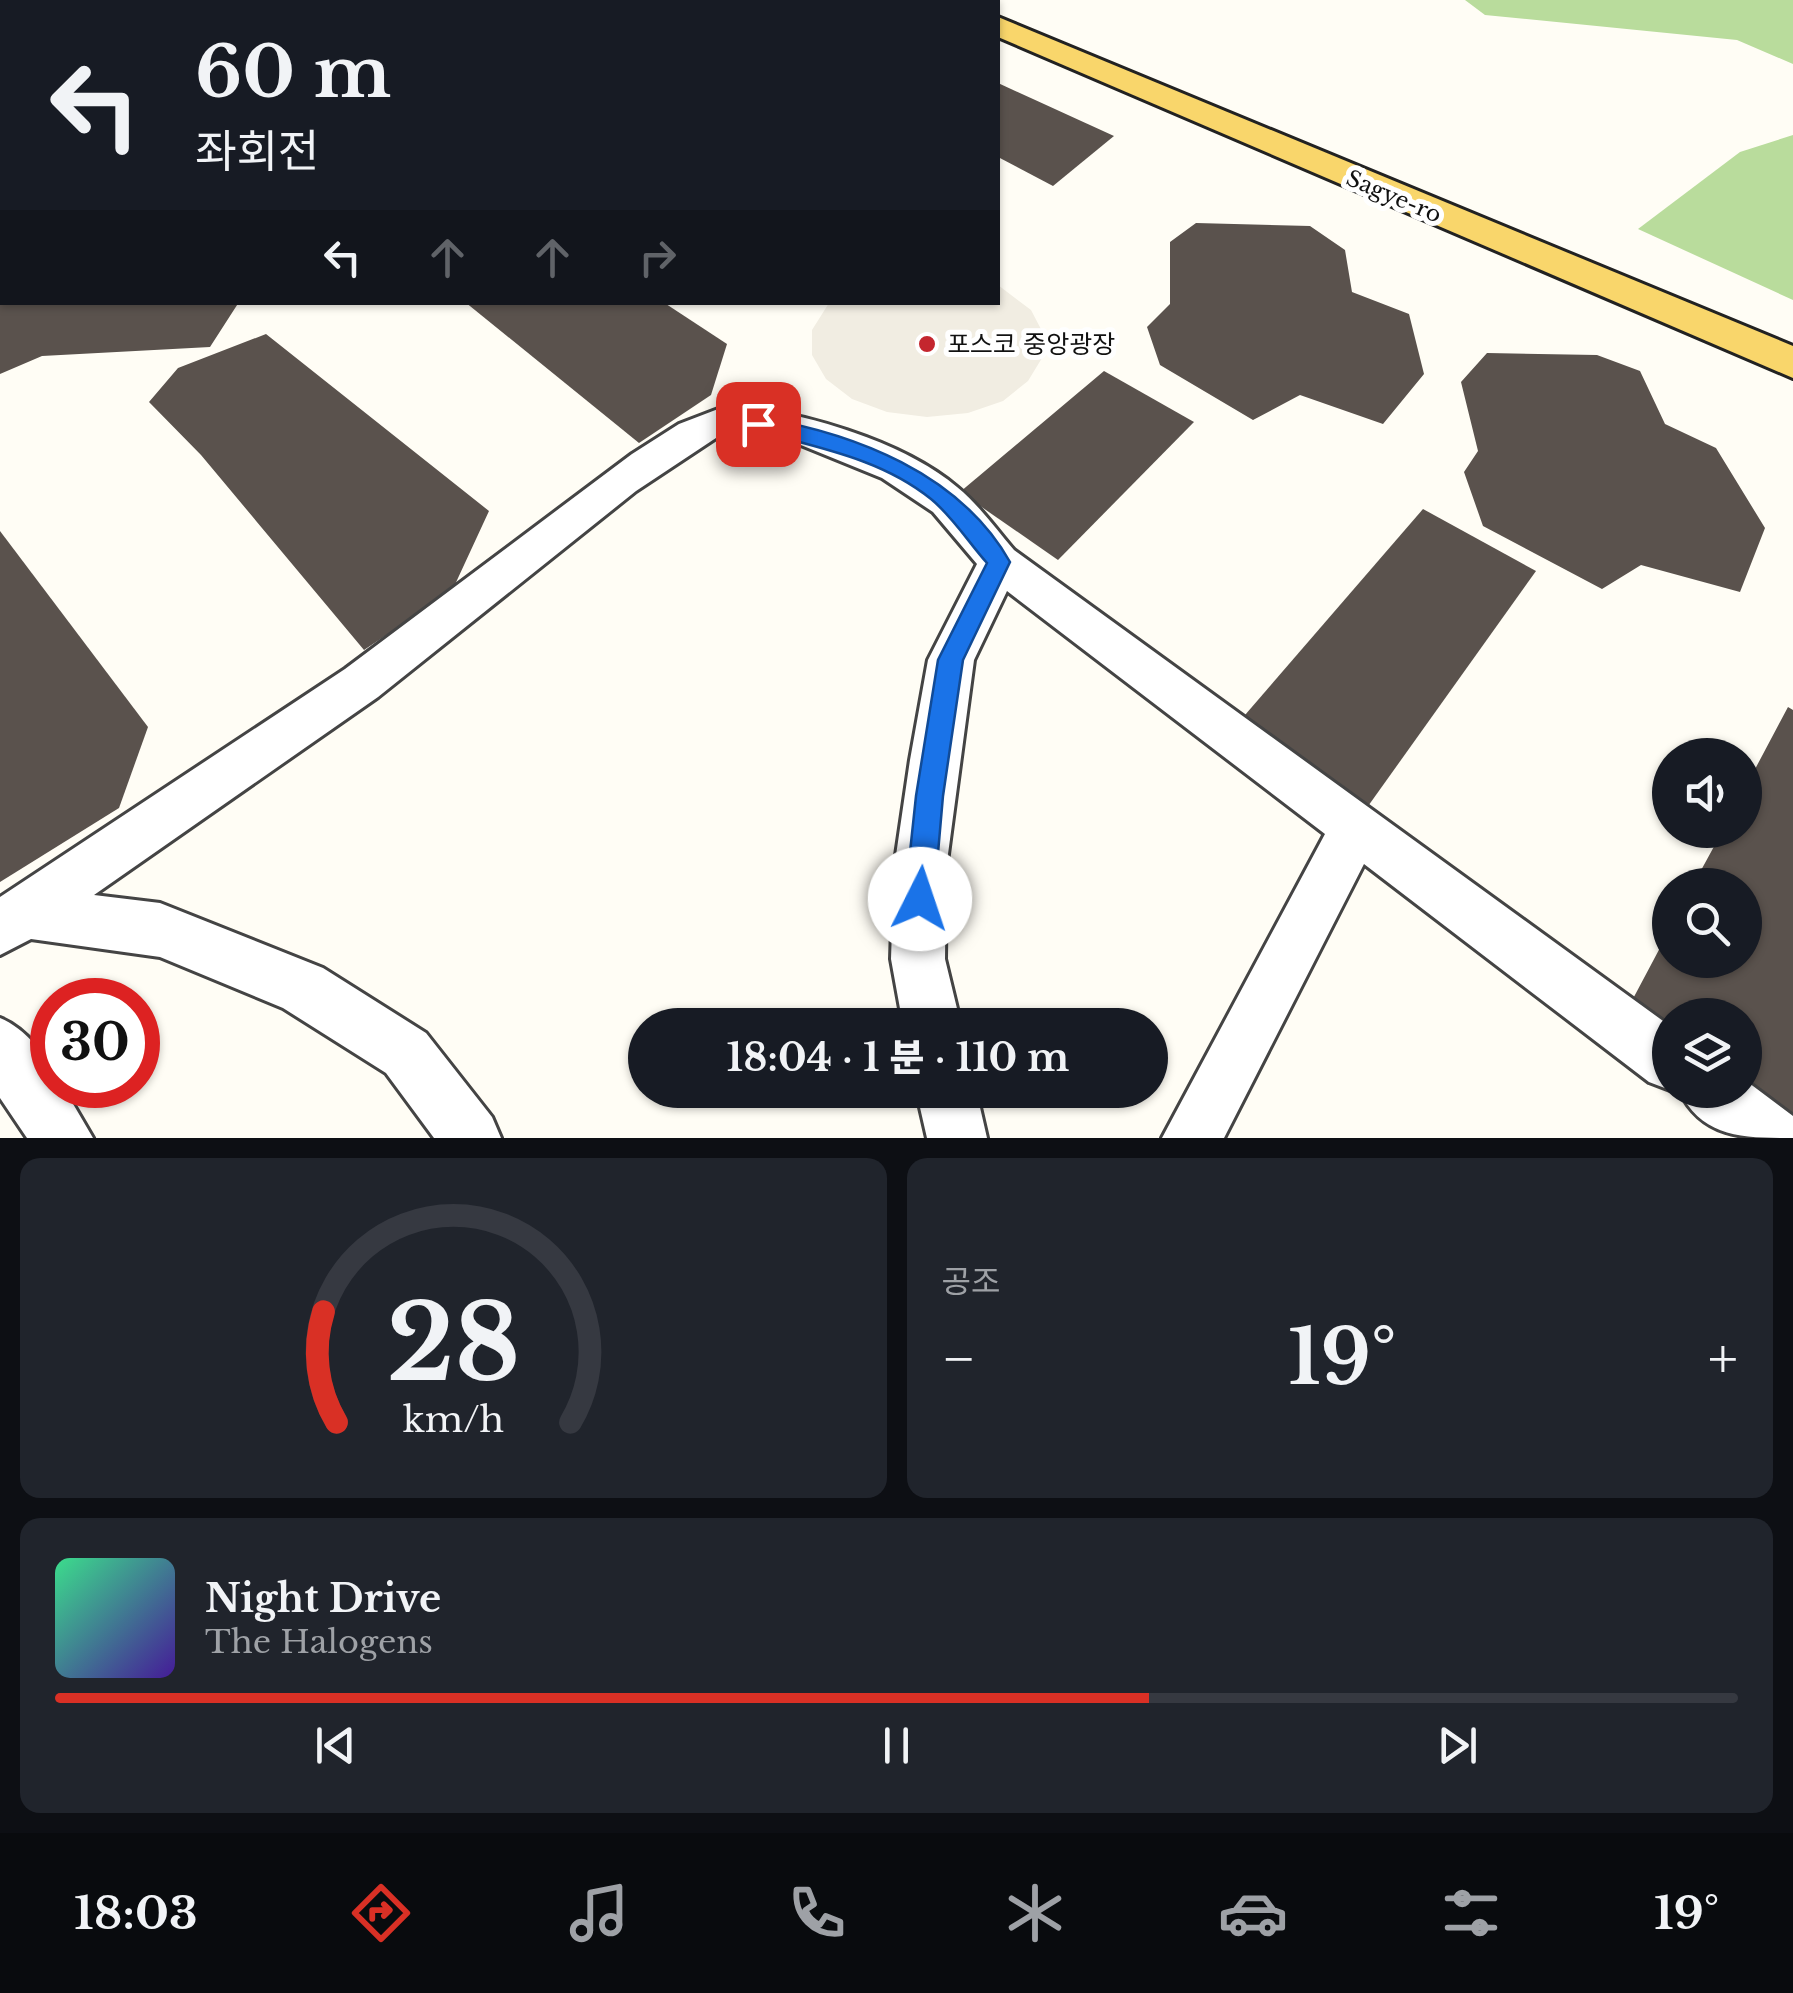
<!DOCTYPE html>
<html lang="ko">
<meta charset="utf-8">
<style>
:root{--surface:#171b24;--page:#20242c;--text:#f1f3f6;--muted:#9ea1a6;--line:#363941;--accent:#d93025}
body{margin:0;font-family:"Libre Baskerville","Noto Sans KR",serif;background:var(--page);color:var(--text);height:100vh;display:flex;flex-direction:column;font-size:38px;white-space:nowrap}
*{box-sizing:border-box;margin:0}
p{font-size:32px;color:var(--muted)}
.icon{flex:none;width:55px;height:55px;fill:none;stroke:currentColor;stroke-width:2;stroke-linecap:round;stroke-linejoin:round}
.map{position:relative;height:1138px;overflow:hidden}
.sheet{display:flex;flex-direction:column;gap:20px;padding:20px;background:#0d0f14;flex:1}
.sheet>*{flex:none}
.top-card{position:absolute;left:0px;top:0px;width:1000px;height:305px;box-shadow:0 2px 8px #0004;background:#171b24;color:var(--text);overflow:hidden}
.fabs{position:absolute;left:1652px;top:738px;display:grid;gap:20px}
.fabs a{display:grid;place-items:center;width:110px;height:110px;border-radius:50%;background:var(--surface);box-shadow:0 2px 8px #0004;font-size:50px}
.speed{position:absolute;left:30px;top:978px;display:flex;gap:20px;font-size:50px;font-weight:700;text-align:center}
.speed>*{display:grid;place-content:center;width:130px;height:130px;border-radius:50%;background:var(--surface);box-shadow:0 2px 8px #0004;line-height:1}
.speed .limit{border:15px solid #d22;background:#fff;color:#111}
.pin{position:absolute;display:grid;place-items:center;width:85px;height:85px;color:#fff;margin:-42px;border-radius:20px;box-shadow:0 5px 15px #0006}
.me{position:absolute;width:110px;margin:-55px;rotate:4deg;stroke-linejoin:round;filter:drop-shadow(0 0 8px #0008)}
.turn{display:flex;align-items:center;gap:35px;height:210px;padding:0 30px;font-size:45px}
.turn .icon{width:130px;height:130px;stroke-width:2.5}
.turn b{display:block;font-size:70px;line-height:85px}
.lanes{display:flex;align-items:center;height:95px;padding:0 30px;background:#0003;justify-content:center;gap:50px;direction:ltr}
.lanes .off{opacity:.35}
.big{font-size:75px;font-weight:800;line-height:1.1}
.sheet .widget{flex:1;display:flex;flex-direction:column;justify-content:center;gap:15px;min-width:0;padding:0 35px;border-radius:20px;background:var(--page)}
.sheet .dial{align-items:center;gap:0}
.dial svg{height:260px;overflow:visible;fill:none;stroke:var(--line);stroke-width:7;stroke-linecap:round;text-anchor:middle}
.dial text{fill:var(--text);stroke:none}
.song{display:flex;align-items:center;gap:30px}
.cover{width:120px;height:120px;border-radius:15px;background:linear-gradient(135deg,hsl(150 70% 55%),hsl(260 70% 35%))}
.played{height:10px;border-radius:5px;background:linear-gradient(90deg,var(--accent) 65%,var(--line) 65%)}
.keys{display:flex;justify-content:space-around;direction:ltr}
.heat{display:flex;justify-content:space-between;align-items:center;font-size:55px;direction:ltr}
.sheet .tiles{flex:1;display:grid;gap:20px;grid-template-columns:1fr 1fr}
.widget:last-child{grid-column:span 2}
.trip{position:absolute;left:628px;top:1008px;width:540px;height:100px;border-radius:50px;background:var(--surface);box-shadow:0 2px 8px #0004;font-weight:800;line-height:100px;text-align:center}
.menu{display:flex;height:160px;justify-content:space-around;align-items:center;background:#090b0e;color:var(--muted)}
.menu .icon{width:70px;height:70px}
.menu .current{color:var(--accent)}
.menu b{font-size:45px;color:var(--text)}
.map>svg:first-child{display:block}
.forest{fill:#b9dc9c}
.plaza{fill:#f1ede2}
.building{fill:#5a524d}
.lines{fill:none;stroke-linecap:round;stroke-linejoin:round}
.minor-casing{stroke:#444;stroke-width:6}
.major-casing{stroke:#222;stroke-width:6}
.minor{fill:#fff;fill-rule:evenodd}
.major{fill:#f9d66b;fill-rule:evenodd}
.route{fill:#1a73e8;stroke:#114b97;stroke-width:2.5}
.poi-dot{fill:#c4262e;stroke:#fff;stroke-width:4}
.labels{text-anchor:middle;stroke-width:10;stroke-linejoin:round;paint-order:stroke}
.far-street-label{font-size:22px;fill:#111;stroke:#fff}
.poi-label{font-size:25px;fill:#111;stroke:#fff;text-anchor:start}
</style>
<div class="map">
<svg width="1793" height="1138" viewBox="0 0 1793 1138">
<rect width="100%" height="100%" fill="#fffdf5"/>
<!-- forest -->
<g class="forest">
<polygon points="1465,0 1793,0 1793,64 1737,40 1485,15"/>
<polygon points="1793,135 1793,300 1638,229 1740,152"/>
</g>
<!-- plaza -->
<polygon class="plaza" points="998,285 1031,310 1043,333 1042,358 1028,381 1003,401 968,413 927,417 887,412 852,399 826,379 812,355 812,330 829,303 998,302"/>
<!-- building -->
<g class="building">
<polygon points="998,83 1114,136 1053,186 998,157"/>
<polygon points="1196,223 1310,226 1345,250 1352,292 1409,314 1424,374 1383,424 1300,395 1253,420 1160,365 1147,327 1170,304 1170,242"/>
<polygon points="0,302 239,302 210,347 42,356 0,374"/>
<polygon points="465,302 663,302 727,344 711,395 639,443"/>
<polygon points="266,334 489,511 452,591 364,650 201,455 149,402 178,368"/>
<polygon points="1487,353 1597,355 1640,371 1665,424 1716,448 1765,528 1740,592 1641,565 1602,589 1483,526 1464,472 1478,451 1461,382"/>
<polygon points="1104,371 1194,422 1058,560 960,492"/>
<polygon points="1423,509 1536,571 1366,809 1245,715"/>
<polygon points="0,531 148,727 119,808 0,882"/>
<polygon points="1788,707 1793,710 1793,1137 1731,1090 1745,1090 1745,1015 1670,1015 1670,1043 1627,1010 1670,929 1670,960 1745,960 1745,885 1693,885 1723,830 1745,830 1745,788"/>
</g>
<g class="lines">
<defs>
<g id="minor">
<polygon points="547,0 575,0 576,2 549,2"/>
<rect x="0" y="237" width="2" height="20"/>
<path d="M726 406C796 409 903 441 957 487 979 505 996 529 1014 550L1670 1026V1090L1649 1082 1364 864 1224 1138H1162L1325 834 1007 591 974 660 946 869 945 959 961 1025H903L891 959 894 869 910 760 928 660 977 564 933 512 882 478 796 443 725 432 636 491 378 697 94 895 160 903 323 968 426 1033 492 1117 501 1138H434L386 1073 283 1008 160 957 31 939 0 955V897L345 669 632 454 679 424Z"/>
<path d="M0 1018C24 1028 52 1057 52 1085H62L93 1138H27L0 1098Z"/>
<path d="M1745 1080 1793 1116V1138C1742 1138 1702 1138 1679 1090H1745Z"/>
<polygon points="916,1090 976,1090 987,1138 927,1138"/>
</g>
<g id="major">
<polygon points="921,0 956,0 957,2 923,2"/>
<polygon points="998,17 1793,346 1793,378 998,37"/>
</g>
</defs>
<!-- minor casing -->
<use href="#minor" class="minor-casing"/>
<!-- major casing -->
<use href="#major" class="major-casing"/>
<!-- minor -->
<use href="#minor" class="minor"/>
<!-- major -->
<use href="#major" class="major"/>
</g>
<!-- route -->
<path class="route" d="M758 417C854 433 960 473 1010 562L963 660 943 796 934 899 930 909 920 913 909 909 905 899 916 796 938 660 987 563C969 543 952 516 931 499 879 457 813 447 751 429L748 424Z"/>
<!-- markers -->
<circle class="poi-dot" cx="927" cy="344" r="10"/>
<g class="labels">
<!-- far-street labels -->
<g class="far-street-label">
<text transform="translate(1394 196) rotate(23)" y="8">Sagye-ro</text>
</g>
<!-- poi labels -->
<g class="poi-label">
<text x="947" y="353">포스코 중앙광장</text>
</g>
</g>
</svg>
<div class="fabs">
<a><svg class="icon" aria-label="sound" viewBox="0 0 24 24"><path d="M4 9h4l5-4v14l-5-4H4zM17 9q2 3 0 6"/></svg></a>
<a><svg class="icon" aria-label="search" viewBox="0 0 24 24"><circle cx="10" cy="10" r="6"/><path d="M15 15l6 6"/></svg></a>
<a><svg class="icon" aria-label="layers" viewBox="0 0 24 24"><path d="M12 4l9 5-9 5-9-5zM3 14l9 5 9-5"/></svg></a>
</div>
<div class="speed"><div class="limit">30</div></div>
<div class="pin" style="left:758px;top:424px;background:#d93025"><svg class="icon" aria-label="arrive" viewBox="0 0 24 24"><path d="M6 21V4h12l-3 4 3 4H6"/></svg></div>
<svg class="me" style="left:920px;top:899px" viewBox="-20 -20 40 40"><circle r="19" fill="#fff"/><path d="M0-13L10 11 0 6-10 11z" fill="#1a73e8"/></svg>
<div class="trip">18:04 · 1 분 · 110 m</div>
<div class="top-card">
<div class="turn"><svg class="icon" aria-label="left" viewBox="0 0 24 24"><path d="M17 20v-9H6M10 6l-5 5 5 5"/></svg><div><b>60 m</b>좌회전</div></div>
<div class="lanes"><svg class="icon" aria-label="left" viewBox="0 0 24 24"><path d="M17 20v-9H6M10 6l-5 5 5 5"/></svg><svg class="icon off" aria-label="ahead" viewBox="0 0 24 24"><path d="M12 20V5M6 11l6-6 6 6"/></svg><svg class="icon off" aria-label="ahead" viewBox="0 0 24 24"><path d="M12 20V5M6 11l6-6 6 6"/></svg><svg class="icon off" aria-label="right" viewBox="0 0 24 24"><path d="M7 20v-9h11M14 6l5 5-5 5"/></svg></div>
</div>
</div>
<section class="sheet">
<div class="tiles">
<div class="widget dial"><svg viewBox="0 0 100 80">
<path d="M14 69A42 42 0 1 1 86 69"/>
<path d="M14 69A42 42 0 0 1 10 35" stroke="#d93025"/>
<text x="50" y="56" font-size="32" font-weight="700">28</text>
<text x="50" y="72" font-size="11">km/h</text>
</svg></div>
<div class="widget"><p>공조</p>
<div class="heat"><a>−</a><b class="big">19°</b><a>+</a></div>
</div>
<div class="widget">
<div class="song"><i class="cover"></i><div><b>Night Drive</b><p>The Halogens</p></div></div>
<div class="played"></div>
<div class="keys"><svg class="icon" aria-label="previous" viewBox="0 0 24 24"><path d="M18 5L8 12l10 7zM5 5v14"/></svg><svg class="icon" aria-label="pause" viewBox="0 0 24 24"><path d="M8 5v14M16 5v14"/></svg><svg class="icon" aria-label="next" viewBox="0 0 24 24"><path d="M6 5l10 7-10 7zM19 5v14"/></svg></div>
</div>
</div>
</section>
<nav class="menu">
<b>18:03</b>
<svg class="icon current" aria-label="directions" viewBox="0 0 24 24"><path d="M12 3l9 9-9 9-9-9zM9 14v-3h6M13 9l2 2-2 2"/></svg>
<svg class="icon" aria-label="music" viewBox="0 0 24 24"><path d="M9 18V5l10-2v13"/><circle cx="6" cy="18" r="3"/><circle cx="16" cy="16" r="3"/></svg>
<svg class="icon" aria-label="phone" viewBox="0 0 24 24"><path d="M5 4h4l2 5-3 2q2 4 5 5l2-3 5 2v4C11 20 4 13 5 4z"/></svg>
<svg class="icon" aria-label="climate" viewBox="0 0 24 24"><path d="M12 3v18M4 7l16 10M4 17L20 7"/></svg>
<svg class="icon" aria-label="car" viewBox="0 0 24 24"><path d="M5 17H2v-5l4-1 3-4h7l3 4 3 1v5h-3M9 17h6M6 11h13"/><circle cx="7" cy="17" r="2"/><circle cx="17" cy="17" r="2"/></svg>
<svg class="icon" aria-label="filters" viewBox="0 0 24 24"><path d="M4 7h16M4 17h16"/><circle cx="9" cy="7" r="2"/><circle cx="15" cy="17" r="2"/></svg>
<b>19°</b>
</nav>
